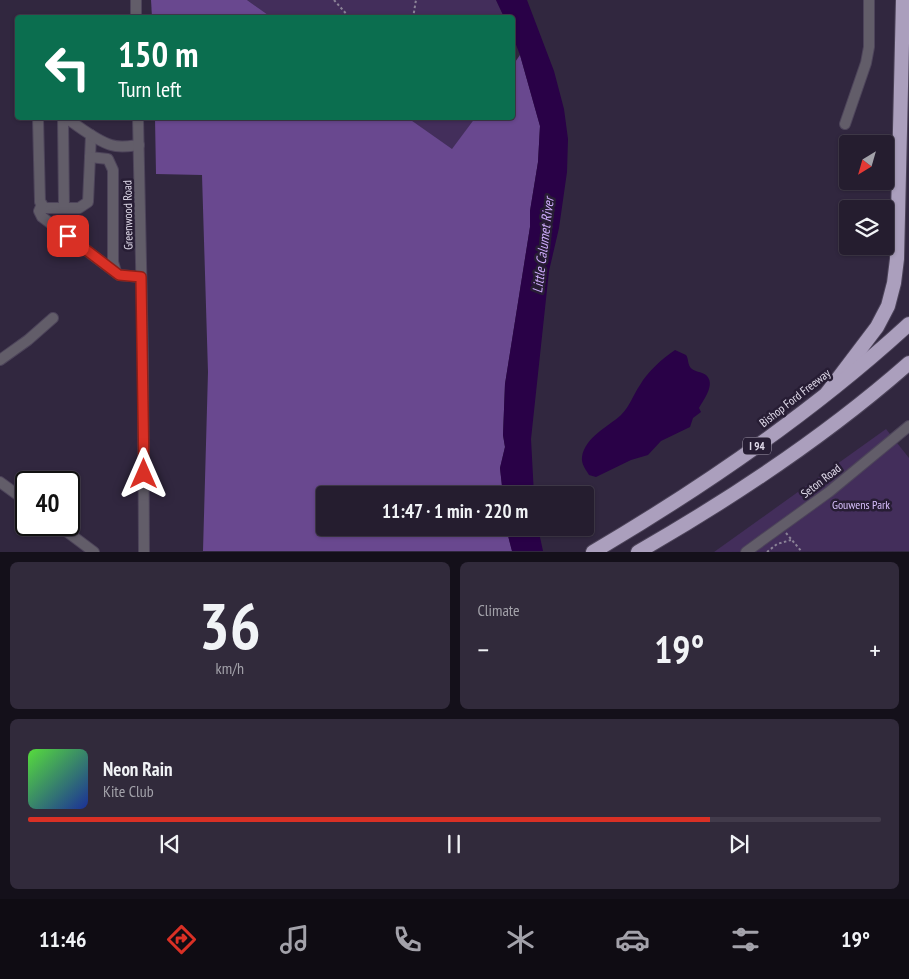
<!DOCTYPE html>
<meta charset="utf-8">
<style>
:root{--surface:#251d2f;--page:#312a3b;--text:#f1f3f6;--muted:#a3a2aa;--line:#423b4b;--accent:#d93025}
body{margin:0;font-family:"PT Sans Narrow",sans-serif;background:var(--page);color:var(--text);height:100vh;display:flex;flex-direction:column;font-size:19px;white-space:nowrap}
*{box-sizing:border-box;margin:0}
p{font-size:16px;color:var(--muted)}
.icon{flex:none;width:28px;height:28px;fill:none;stroke:currentColor;stroke-width:2;stroke-linecap:round;stroke-linejoin:round}
.map{position:relative;height:552px;overflow:hidden}
.drawer{display:flex;flex-direction:column;gap:10px;padding:10px;background:#14101a;flex:1}
.drawer>*{flex:none}
.hud{position:absolute;left:15px;top:15px;width:500px;height:105px;border-radius:5px;box-shadow:0 1px 4px #0004,0 0 0 1px var(--line);background:#0b6e4f;color:#fff;overflow:hidden}
.needle{width:32px;rotate:217deg}
.tools{position:absolute;left:839px;top:135px;display:grid;gap:10px}
.tools a{display:grid;place-items:center;width:55px;height:55px;border-radius:5px;background:var(--surface);box-shadow:0 1px 4px #0004,0 0 0 1px var(--line);font-size:25px}
.speed{position:absolute;left:15px;top:471px;display:flex;gap:10px;font-size:25px;font-weight:700;text-align:center}
.speed>*{display:grid;place-content:center;width:65px;height:65px;border-radius:50%;background:var(--surface);box-shadow:0 1px 4px #0004,0 0 0 1px var(--line);line-height:1}
.speed .limit{border:2px solid #111;border-radius:8px;background:#fff;color:#111}
.pin{position:absolute;display:grid;place-items:center;width:42px;height:42px;color:#fff;margin:-21px;border-radius:10px;box-shadow:0 2px 8px #0006}
.me{position:absolute;width:55px;margin:-28px;rotate:0deg;stroke-linejoin:round;filter:drop-shadow(0 0 4px #0008)}
.turn{display:flex;align-items:center;gap:18px;height:105px;padding:0 20px;font-size:22px}
.turn .icon{width:65px;height:65px;stroke-width:2.5}
.turn b{display:block;font-size:35px;line-height:42px}
.big{font-size:38px;font-weight:600;line-height:1.1}
.drawer .widget{flex:1;display:flex;flex-direction:column;justify-content:center;gap:8px;min-width:0;padding:0 18px;border-radius:8px;background:var(--page)}
.drawer .dial{align-items:center;gap:0}
.dial b{font-size:65px;line-height:1}
.song{display:flex;align-items:center;gap:15px}
.cover{width:60px;height:60px;border-radius:8px;background:linear-gradient(135deg,hsl(110 70% 55%),hsl(230 70% 35%))}
.played{height:5px;border-radius:2px;background:linear-gradient(90deg,var(--accent) 80%,var(--line) 80%)}
.keys{display:flex;justify-content:space-around;direction:ltr}
.heat{display:flex;justify-content:space-between;align-items:center;font-size:28px;direction:ltr}
.drawer .tiles{flex:1;display:grid;gap:10px;grid-template-columns:1fr 1fr}
.widget:last-child{grid-column:span 2}
.trip{position:absolute;left:316px;top:486px;width:278px;height:50px;border-radius:5px;background:var(--surface);box-shadow:0 1px 4px #0004,0 0 0 1px var(--line);font-weight:600;line-height:50px;text-align:center}
.dock{display:flex;height:80px;justify-content:space-around;align-items:center;background:#0f0c13;color:var(--muted)}
.dock .icon{width:35px;height:35px}
.dock .on{color:var(--accent)}
.dock b{font-size:22px;color:var(--text)}
.map>svg:first-child{display:block}
.green{fill:#432e5b}
.forest{fill:#69488f}
.water{fill:#290147}
.lines{fill:none;stroke-linecap:round;stroke-linejoin:round}
.minor-casing{stroke:#4d445a;stroke-width:12}
.highway-casing{stroke:#4d445a;stroke-width:16}
.path{stroke:#8b8397;stroke-width:2;stroke-dasharray:2.5 2.5;stroke-linecap:butt}
.minor{stroke:#625d69;stroke-width:10}
.highway{stroke:#ab9fbd;stroke-width:14}
.route-casing{stroke:#8d1f18;stroke-width:12}
.route{stroke:#d93025;stroke-width:9}
.labels{text-anchor:middle;stroke-width:5;stroke-linejoin:round;paint-order:stroke}
.shield{fill:#271d34;stroke:#a8a1b3;stroke-width:1}
.shield-label{font-size:11px;font-weight:bold;fill:#e0daea}
.street-label{font-size:12px;fill:#e0daea;stroke:#271d34}
.park-label{font-size:12px;fill:#d7befb;stroke:#271d34}
.water-label{font-size:14px;font-style:italic;fill:#cfacfd;stroke:#271d34}
</style>
<div class="map">
<svg width="909" height="552" viewBox="0 0 909 552">
<rect width="100%" height="100%" fill="#31273f"/>
<!-- green -->
<g class="green">
<polygon points="247,0 496,0 504,17 271,17"/>
<polygon points="408,118 475,118 452,150"/>
<polygon points="886,429 909,458 909,551 714,552"/>
</g>
<!-- forest -->
<g class="forest">
<polygon points="151,0 247,0 271,17 152,17"/>
<polygon points="520,55 540,126 538,162 530,211 530,227 505,384 503,435 505,447 500,468 503,495 325,495 325,528 506,528 512,551 203,551 208,372 202,175 156,174 155,118 408,118 452,149 475,118 512,118 513,65"/>
</g>
<!-- water -->
<g class="water">
<polygon points="496,0 527,0 554,71 564,109 568,139 567,172 559,228 549,271 531,439 534,495 503,495 500,468 505,447 503,435 505,384 530,227 530,211 538,162 540,126 520,55 513,37 512,18 504,17"/>
<path d="M675 350 686 355C689 359 687 365 692 369 696 372 702 372 706 375 716 384 704 399 699 408L701 412 693 418 690 427 661 441 648 455 631 460 596 477 589 475C586 470 581 464 582 457 585 437 608 427 621 415 630 406 633 395 640 385 648 371 662 359 675 350Z"/>
<polygon points="506,528 538,528 543,551 512,551"/>
</g>
<g class="lines">
<defs>
<g id="minor">
<polyline points="136,0 136,18"/>
<polyline points="38,118 40,202 44,208 79,208 88,202 91,135"/>
<polyline points="63,118 64,208"/>
<path d="M66 118C80 127 95 140 111 145 120 148 130 146 139 145"/>
<polyline points="138,118 143,358 144,552"/>
<polyline points="845,124 866,63 869,47 869,0"/>
<polyline points="90,157 108,159 113,170 113,262 116,272"/>
<polyline points="42,204 39,211 42,217 119,275 141,277"/>
<polyline points="0,360 28,340 53,318"/>
<polyline points="0,482 26,501"/>
<polyline points="58,525 94,552"/>
<polyline points="746,552 829,492 909,426"/>
</g>
<g id="highway">
<polyline points="827,393 877,327 888,306 894,283 897,259 903,0"/>
<path d="M593 552C705 486 813 412 909 324"/>
<path d="M638 552C734 497 826 436 909 363"/>
</g>
</defs>
<!-- minor casing -->
<use href="#minor" class="minor-casing"/>
<!-- highway casing -->
<use href="#highway" class="highway-casing"/>
<!-- path -->
<g class="path">
<polyline points="334,0 350,18"/>
<polyline points="413,18 416,0"/>
<polyline points="786,533 802,552"/>
<polyline points="767,552 777,544 791,540"/>
</g>
<!-- minor -->
<use href="#minor" class="minor"/>
<!-- highway -->
<use href="#highway" class="highway"/>
</g>
<g class="lines">
<defs>
<polyline id="route" points="68,236 119,275 141,277 144,474"/>
</defs>
<!-- route casing -->
<use href="#route" class="route-casing"/>
<!-- route -->
<use href="#route" class="route"/>
</g>
<g class="labels">
<!-- shield labels -->
<rect class="shield" x="743" y="437.5" width="28" height="17" rx="4"/>
<g class="shield-label">
<text x="757" y="450">I 94</text>
</g>
<!-- street labels -->
<g class="street-label">
<text transform="translate(128 215) rotate(-91)" y="4">Greenwood Road</text>
<text transform="translate(795 398) rotate(-38)" y="4">Bishop Ford Freeway</text>
<text transform="translate(821 481) rotate(-38)" y="4">Seton Road</text>
</g>
<!-- park labels -->
<g class="park-label">
<text x="861" y="509">Gouwens Park</text>
</g>
<!-- water labels -->
<g class="water-label">
<text transform="translate(543 245) rotate(-83)" y="5">Little Calumet River</text>
</g>
</g>
</svg>
<div class="tools">
<a><svg class="needle" viewBox="-14 -14 28 28"><path d="M0-13l5 13h-10z" fill="#e53935"/><path d="M0 13l5-13h-10z" fill="#a3a2aa"/></svg></a>
<a><svg class="icon" aria-label="layers" viewBox="0 0 24 24"><path d="M12 4l9 5-9 5-9-5zM3 14l9 5 9-5"/></svg></a>
</div>
<div class="speed"><div class="limit">40</div></div>
<div class="pin" style="left:68px;top:236px;background:#d93025"><svg class="icon" aria-label="arrive" viewBox="0 0 24 24"><path d="M6 21V4h12l-3 4 3 4H6"/></svg></div>
<svg class="me" style="left:144px;top:474px" viewBox="-20 -20 40 40"><path d="M0-17L14 15 0 8-14 15z" fill="#d93025" stroke="#fff" stroke-width="4"/></svg>
<div class="trip">11:47 · 1 min · 220 m</div>
<div class="hud">
<div class="turn"><svg class="icon" aria-label="left" viewBox="0 0 24 24"><path d="M17 20v-9H6M10 6l-5 5 5 5"/></svg><div><b>150 m</b>Turn left</div></div>
</div>
</div>
<section class="drawer">
<div class="tiles">
<div class="widget dial"><b>36</b><p>km/h</p></div>
<div class="widget"><p>Climate</p>
<div class="heat"><a>−</a><b class="big">19°</b><a>+</a></div>
</div>
<div class="widget">
<div class="song"><i class="cover"></i><div><b>Neon Rain</b><p>Kite Club</p></div></div>
<div class="played"></div>
<div class="keys"><svg class="icon" aria-label="previous" viewBox="0 0 24 24"><path d="M18 5L8 12l10 7zM5 5v14"/></svg><svg class="icon" aria-label="pause" viewBox="0 0 24 24"><path d="M8 5v14M16 5v14"/></svg><svg class="icon" aria-label="next" viewBox="0 0 24 24"><path d="M6 5l10 7-10 7zM19 5v14"/></svg></div>
</div>
</div>
</section>
<nav class="dock">
<b>11:46</b>
<svg class="icon on" aria-label="directions" viewBox="0 0 24 24"><path d="M12 3l9 9-9 9-9-9zM9 14v-3h6M13 9l2 2-2 2"/></svg>
<svg class="icon" aria-label="music" viewBox="0 0 24 24"><path d="M9 18V5l10-2v13"/><circle cx="6" cy="18" r="3"/><circle cx="16" cy="16" r="3"/></svg>
<svg class="icon" aria-label="phone" viewBox="0 0 24 24"><path d="M5 4h4l2 5-3 2q2 4 5 5l2-3 5 2v4C11 20 4 13 5 4z"/></svg>
<svg class="icon" aria-label="climate" viewBox="0 0 24 24"><path d="M12 3v18M4 7l16 10M4 17L20 7"/></svg>
<svg class="icon" aria-label="car" viewBox="0 0 24 24"><path d="M5 17H2v-5l4-1 3-4h7l3 4 3 1v5h-3M9 17h6M6 11h13"/><circle cx="7" cy="17" r="2"/><circle cx="17" cy="17" r="2"/></svg>
<svg class="icon" aria-label="filters" viewBox="0 0 24 24"><path d="M4 7h16M4 17h16"/><circle cx="9" cy="7" r="2"/><circle cx="15" cy="17" r="2"/></svg>
<b>19°</b>
</nav>
